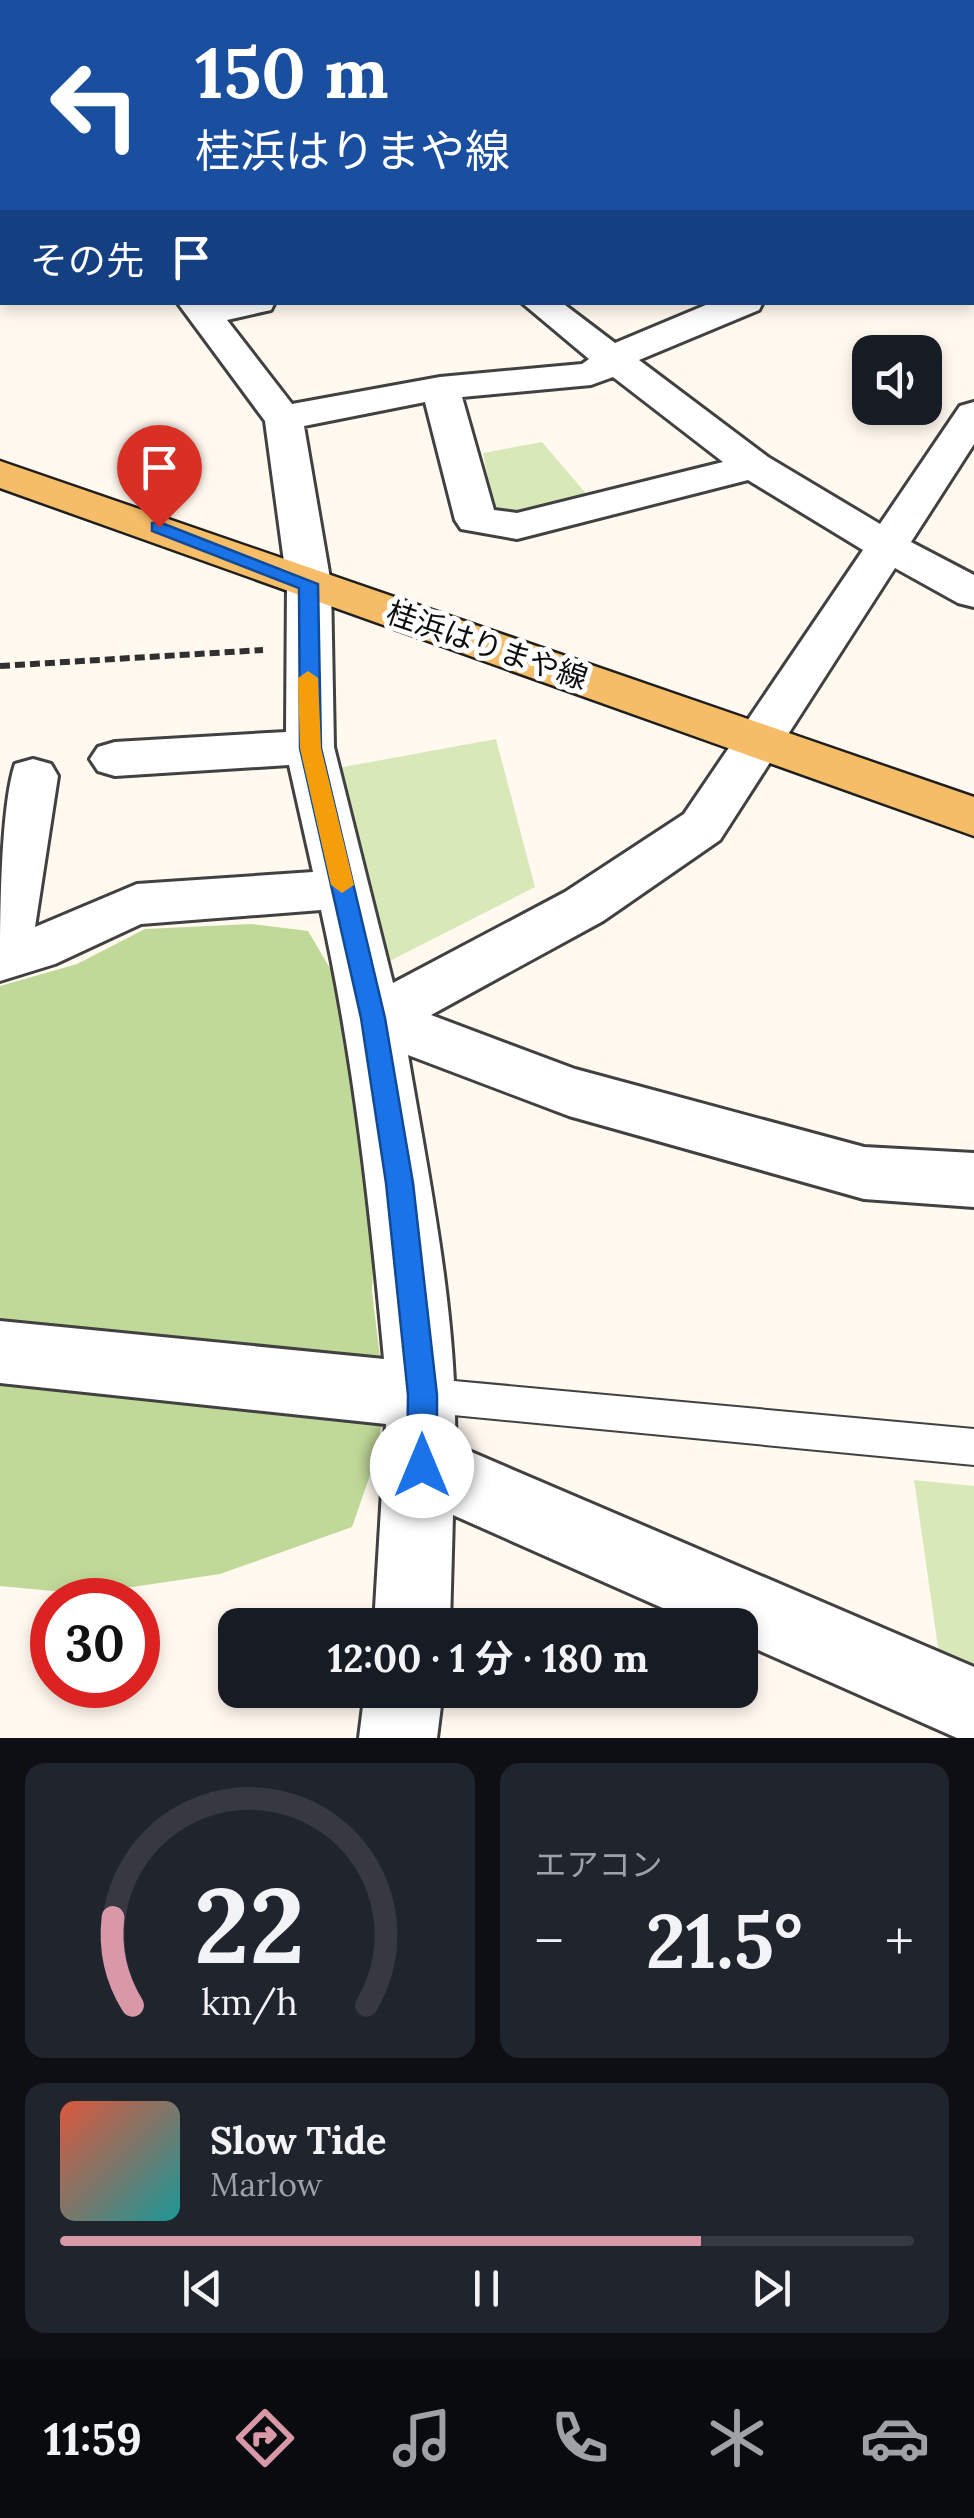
<!DOCTYPE html>
<html lang="ja">
<meta charset="utf-8">
<style>
:root{--surface:#171b24;--page:#20242c;--text:#f1f3f6;--muted:#9ea1a6;--line:#363941;--accent:#d998a7}
body{margin:0;font-family:Lora,"Noto Sans JP",serif;background:var(--page);color:var(--text);height:100vh;display:flex;flex-direction:column;font-size:38px;white-space:nowrap}
*{box-sizing:border-box;margin:0}
p{font-size:32px;color:var(--muted)}
.icon{flex:none;width:55px;height:55px;fill:none;stroke:currentColor;stroke-width:2;stroke-linecap:round;stroke-linejoin:round}
.map{position:relative;height:1738px;overflow:hidden}
.drawer{display:flex;flex-direction:column;gap:25px;padding:25px;background:#0d0f14;flex:1}
.drawer>*{flex:none}
.top-card{position:absolute;left:0px;top:0px;width:975px;height:305px;box-shadow:0 5px 15px #0003;background:#1a4fa0;color:#fff;overflow:hidden}
.buttons{position:absolute;left:852px;top:335px;display:grid;gap:20px}
.buttons a{display:grid;place-items:center;width:90px;height:90px;border-radius:20px;background:var(--surface);box-shadow:0 5px 15px #0003;font-size:50px}
.speed{position:absolute;left:30px;top:1578px;display:flex;gap:20px;font-size:50px;font-weight:700;text-align:center}
.speed>*{display:grid;place-content:center;width:130px;height:130px;border-radius:50%;background:var(--surface);box-shadow:0 5px 15px #0003;line-height:1}
.speed .limit{border:15px solid #d22;background:#fff;color:#111}
.pin{position:absolute;display:grid;place-items:center;width:85px;height:85px;color:#fff;margin:-102px -42px;border-radius:50% 50% 50% 0;rotate:-45deg;box-shadow:0 0 10px #0007}
.pin .icon{rotate:45deg}
.me{position:absolute;width:110px;margin:-55px;rotate:0deg;stroke-linejoin:round;filter:drop-shadow(0 0 8px #0008)}
.turn{display:flex;align-items:center;gap:35px;height:210px;padding:0 30px;font-size:45px}
.turn .icon{width:130px;height:130px;stroke-width:2.5}
.turn b{display:block;font-size:70px;line-height:85px}
.then{display:flex;align-items:center;height:95px;padding:0 30px;background:#0003;gap:20px;font-size:38px}
.big{font-size:75px;font-weight:700;line-height:1.1}
.drawer .card{flex:1;display:flex;flex-direction:column;justify-content:center;gap:15px;min-width:0;padding:0 35px;border-radius:20px;background:var(--page)}
.drawer .dial{align-items:center;gap:0}
.dial svg{height:260px;overflow:visible;fill:none;stroke:var(--line);stroke-width:7;stroke-linecap:round;text-anchor:middle}
.dial text{fill:var(--text);stroke:none}
.song{display:flex;align-items:center;gap:30px}
.cover{width:120px;height:120px;border-radius:15px;background:linear-gradient(135deg,hsl(10 70% 55%),hsl(180 70% 35%))}
.played{height:10px;border-radius:5px;background:linear-gradient(90deg,var(--accent) 75%,var(--line) 75%)}
.keys{display:flex;justify-content:space-around;direction:ltr}
.heat{display:flex;justify-content:space-between;align-items:center;font-size:55px;direction:ltr}
.drawer .tiles{flex:1;display:grid;gap:25px;grid-template-columns:1fr 1fr}
.card:last-child{grid-column:span 2}
.trip{position:absolute;left:218px;top:1608px;width:540px;height:100px;border-radius:20px;background:var(--surface);box-shadow:0 5px 15px #0003;font-weight:700;line-height:100px;text-align:center}
.dock{display:flex;height:160px;justify-content:space-around;align-items:center;background:#090b0e;color:var(--muted)}
.dock .icon{width:70px;height:70px}
.dock .active{color:var(--accent)}
.dock b{font-size:45px;color:var(--text)}
.map>svg:first-child{display:block}
.green{fill:#d9e8b9}
.forest{fill:#c0d999}
.lines{fill:none;stroke-linecap:round;stroke-linejoin:round}
.lane-casing{stroke:#414141;stroke-width:4}
.street-casing{stroke:#414141;stroke-width:6}
.secondary-casing{stroke:#303030;stroke-width:5}
.primary-casing{stroke:#1f1f1f;stroke-width:5}
.path{stroke:#303030;stroke-width:6;stroke-dasharray:10 5;stroke-linecap:butt}
.lane{fill:#fff;fill-rule:evenodd}
.street{fill:#fff;fill-rule:evenodd}
.secondary{fill:#fde7ac;fill-rule:evenodd}
.primary{fill:#f5bd68;fill-rule:evenodd}
.route{fill:#1a73e8;stroke:#114b97;stroke-width:2.5}
.slow{fill:#f59e0b}
.labels{text-anchor:middle;stroke-width:10;stroke-linejoin:round;paint-order:stroke}
.street-label{font-size:30px;fill:#0e0e0e;stroke:#fff}
</style>
<div class="map">
<svg width="974" height="1738" viewBox="0 0 974 1738">
<rect width="100%" height="100%" fill="#fff9ef"/>
<!-- green -->
<g class="green">
<polygon points="542,442 590,498 519,517 494,509 483,453"/>
<polygon points="496,739 535,887 376,968 338,768"/>
<polygon points="914,1480 974,1486 974,1669 939,1654"/>
</g>
<!-- forest -->
<polygon class="forest" points="251,924 308,931 334,975 377,1180 372,1292 385,1397 377,1455 352,1527 220,1574 85,1594 0,1586 0,986 77,964 145,929"/>
<g class="lines">
<defs>
<polygon id="lane" points="422,1378 974,1429 974,1465 422,1412 409,1407 404,1395 409,1383"/>
<g id="street">
<polygon points="141,0 168,0 169,2 143,2"/>
<polygon points="625,0 655,0 656,2 627,2"/>
<polygon points="751,0 780,0 781,2 753,2"/>
<polygon points="870,0 899,0 900,2 872,2"/>
<rect x="972" y="37" width="2" height="17"/>
<rect x="0" y="52" width="2" height="20"/>
<rect x="972" y="90" width="2" height="18"/>
<polygon points="972,189 974,190 974,210 972,209"/>
<rect x="0" y="220" width="2" height="20"/>
<path d="M177 302H275L271 310 227 320 292 404 440 377 582 364 589 359 521 302H561L615 343 713 302H763L759 310 639 360 768 457 880 524 960 406 974 402V444L911 542 974 575V607L958 603 895 568 720 840 603 921 431 1015 575 1069 864 1147 974 1153V1207L864 1199 569 1116 408 1055C429 1179 458 1319 455 1445L974 1667V1738H957L740 1642V1625H701L453 1515 450 1625H374L386 1424 0 1383V1321L384 1359C370 1208 354 1059 321 910L141 924 55 964 0 981C0 926 0 809 15 764L33 759 51 764 58 776 35 927 137 884 313 872 289 765 115 776 98 771 90 759 98 747 115 742 286 732 287 584 265 421ZM613 377 723 462 517 513 494 510 462 397 591 385ZM425 402 455 520 461 529 517 539 748 480 863 550 684 814 565 892 393 983 334 747 331 584 304 426Z"/>
<polygon points="365,1690 443,1690 437,1738 359,1738"/>
</g>
<polygon id="secondary" points="0,126 2,127 2,146 0,146"/>
<polygon id="primary" points="0,461 974,797 974,836 0,488"/>
</defs>
<!-- lane casing -->
<use href="#lane" class="lane-casing"/>
<!-- street casing -->
<use href="#street" class="street-casing"/>
<!-- secondary casing -->
<use href="#secondary" class="secondary-casing"/>
<!-- primary casing -->
<use href="#primary" class="primary-casing"/>
<!-- path -->
<polyline class="path" points="0,666 263,650"/>
<!-- lane -->
<use href="#lane" class="lane"/>
<!-- street -->
<use href="#street" class="street"/>
<!-- secondary -->
<use href="#secondary" class="secondary"/>
<!-- primary -->
<use href="#primary" class="primary"/>
</g>
<!-- route -->
<polygon class="route" points="159,522 318,584 321,748 385,1018 413,1183 437,1395 437,1466 433,1477 422,1481 411,1477 407,1466 408,1395 386,1183 361,1018 300,748 299,588 152,531 152,523"/>
<!-- slow -->
<polygon class="slow" points="308,671 318,678 321,748 354,885 342,893 331,885 300,748 298,678"/>
<g class="labels">
<!-- street labels -->
<g class="street-label">
<text transform="translate(487 646) rotate(19)" y="10">桂浜はりまや線</text>
</g>
</g>
</svg>
<div class="buttons">
<a><svg class="icon" aria-label="sound" viewBox="0 0 24 24"><path d="M4 9h4l5-4v14l-5-4H4zM17 9q2 3 0 6"/></svg></a>
</div>
<div class="speed"><div class="limit">30</div></div>
<div class="pin" style="left:159px;top:527px;background:#d93025"><svg class="icon" aria-label="arrive" viewBox="0 0 24 24"><path d="M6 21V4h12l-3 4 3 4H6"/></svg></div>
<svg class="me" style="left:422px;top:1466px" viewBox="-20 -20 40 40"><circle r="19" fill="#fff"/><path d="M0-13L10 11 0 6-10 11z" fill="#1a73e8"/></svg>
<div class="trip">12:00 · 1 分 · 180 m</div>
<div class="top-card">
<div class="turn"><svg class="icon" aria-label="left" viewBox="0 0 24 24"><path d="M17 20v-9H6M10 6l-5 5 5 5"/></svg><div><b>150 m</b>桂浜はりまや線</div></div>
<div class="then">その先<svg class="icon" aria-label="arrive" viewBox="0 0 24 24"><path d="M6 21V4h12l-3 4 3 4H6"/></svg></div>
</div>
</div>
<section class="drawer">
<div class="tiles">
<div class="card dial"><svg viewBox="0 0 100 80">
<path d="M14 69A42 42 0 1 1 86 69"/>
<path d="M14 69A42 42 0 0 1 8 42" stroke="#d998a7"/>
<text x="50" y="56" font-size="32" font-weight="700">22</text>
<text x="50" y="72" font-size="11">km/h</text>
</svg></div>
<div class="card"><p>エアコン</p>
<div class="heat"><a>−</a><b class="big">21.5°</b><a>+</a></div>
</div>
<div class="card">
<div class="song"><i class="cover"></i><div><b>Slow Tide</b><p>Marlow</p></div></div>
<div class="played"></div>
<div class="keys"><svg class="icon" aria-label="previous" viewBox="0 0 24 24"><path d="M18 5L8 12l10 7zM5 5v14"/></svg><svg class="icon" aria-label="pause" viewBox="0 0 24 24"><path d="M8 5v14M16 5v14"/></svg><svg class="icon" aria-label="next" viewBox="0 0 24 24"><path d="M6 5l10 7-10 7zM19 5v14"/></svg></div>
</div>
</div>
</section>
<nav class="dock">
<b>11:59</b>
<svg class="icon active" aria-label="directions" viewBox="0 0 24 24"><path d="M12 3l9 9-9 9-9-9zM9 14v-3h6M13 9l2 2-2 2"/></svg>
<svg class="icon" aria-label="music" viewBox="0 0 24 24"><path d="M9 18V5l10-2v13"/><circle cx="6" cy="18" r="3"/><circle cx="16" cy="16" r="3"/></svg>
<svg class="icon" aria-label="phone" viewBox="0 0 24 24"><path d="M5 4h4l2 5-3 2q2 4 5 5l2-3 5 2v4C11 20 4 13 5 4z"/></svg>
<svg class="icon" aria-label="climate" viewBox="0 0 24 24"><path d="M12 3v18M4 7l16 10M4 17L20 7"/></svg>
<svg class="icon" aria-label="car" viewBox="0 0 24 24"><path d="M5 17H2v-5l4-1 3-4h7l3 4 3 1v5h-3M9 17h6M6 11h13"/><circle cx="7" cy="17" r="2"/><circle cx="17" cy="17" r="2"/></svg>
</nav>
